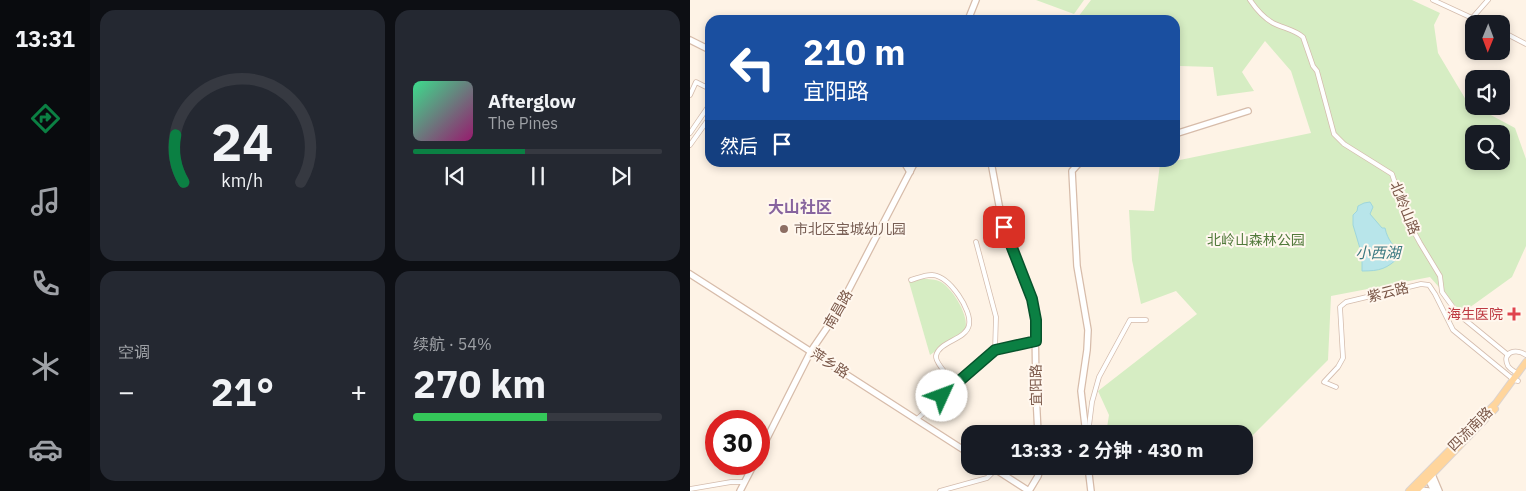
<!DOCTYPE html>
<html lang="zh">
<meta charset="utf-8">
<style>
:root{--surface:#171b24;--page:#242831;--text:#f1f3f6;--muted:#9ea1a6;--line:#363941;--accent:#0b8043}
body{margin:0;font-family:"IBM Plex Sans","Noto Sans SC",sans-serif;background:var(--page);color:var(--text);height:100vh;display:flex;flex-direction:column;font-size:19px;white-space:nowrap}
*{box-sizing:border-box;margin:0}
p{font-size:16px;color:var(--muted)}
.icon{flex:none;width:28px;height:28px;fill:none;stroke:currentColor;stroke-width:2;stroke-linecap:round;stroke-linejoin:round}
.map{position:relative;flex:1;overflow:hidden}
.drawer{display:flex;flex-direction:column;gap:10px;padding:10px;background:#0d0f14;width:600px}
.drawer>*{flex:none}
.guide{position:absolute;left:15px;top:15px;width:475px;height:152px;border-radius:15px;box-shadow:0 2px 8px #0003;background:#1a4fa0;color:#fff;overflow:hidden}
.needle{width:32px;rotate:181deg}
.fabs{position:absolute;left:775px;top:15px;display:grid;gap:10px}
.fabs a{display:grid;place-items:center;width:45px;height:45px;border-radius:10px;background:var(--surface);box-shadow:0 2px 8px #0003;font-size:25px}
.speed{position:absolute;left:15px;top:410px;display:flex;gap:10px;font-size:25px;font-weight:700;text-align:center}
.speed>*{display:grid;place-content:center;width:65px;height:65px;border-radius:50%;background:var(--surface);box-shadow:0 2px 8px #0003;line-height:1}
.speed .limit{border:8px solid #d22;background:#fff;color:#111}
.pin{position:absolute;display:grid;place-items:center;width:42px;height:42px;color:#fff;margin:-21px;border-radius:10px;box-shadow:0 2px 8px #0006}
.me{position:absolute;width:55px;margin:-28px;rotate:47deg;stroke-linejoin:round;filter:drop-shadow(0 0 4px #0008)}
.turn{display:flex;align-items:center;gap:18px;height:105px;padding:0 15px;font-size:22px}
.turn .icon{width:65px;height:65px;stroke-width:2.5}
.turn b{display:block;font-size:35px;line-height:42px}
.then{display:flex;align-items:center;height:48px;padding:0 15px;background:#0003;gap:10px;font-size:19px}
.big{font-size:38px;font-weight:700;line-height:1.1}
.drawer .widget{flex:1;display:flex;flex-direction:column;justify-content:center;gap:8px;min-width:0;padding:0 18px;border-radius:15px;background:var(--page)}
.drawer .dial{align-items:center;gap:0}
.dial svg{height:130px;overflow:visible;fill:none;stroke:var(--line);stroke-width:7;stroke-linecap:round;text-anchor:middle}
.dial text{fill:var(--text);stroke:none}
.song{display:flex;align-items:center;gap:15px}
.cover{width:60px;height:60px;border-radius:8px;background:linear-gradient(135deg,hsl(150 70% 55%),hsl(320 70% 35%))}
.played{height:5px;border-radius:2px;background:linear-gradient(90deg,var(--accent) 45%,var(--line) 45%)}
.keys{display:flex;justify-content:space-around;direction:ltr}
.heat{display:flex;justify-content:space-between;align-items:center;font-size:28px;direction:ltr}
.charge{height:8px;border-radius:4px;background:linear-gradient(90deg,#34c759 54%,var(--line) 0)}
.drawer .tiles{flex:1;display:grid;gap:10px;grid-template-columns:repeat(2,1fr)}
.trip{position:absolute;left:271px;top:425px;width:292px;height:50px;border-radius:15px;background:var(--surface);box-shadow:0 2px 8px #0003;font-weight:700;line-height:50px;text-align:center}
main{display:flex;flex:1;min-height:0}
.menu{display:flex;flex-direction:column;width:90px;justify-content:space-around;align-items:center;background:#090b0e;color:var(--muted)}
.menu .icon{width:35px;height:35px}
.menu .selected{color:var(--accent)}
.menu b{font-size:22px;color:var(--text)}
.map>svg:first-child{display:block}
.green{fill:#d6edc3;fill-rule:evenodd}
.water{fill:#b8e5ea;stroke:#9ed6dc}
.lines{fill:none;stroke-linecap:round;stroke-linejoin:round}
.street-casing{stroke:#d4bcad;stroke-width:5.5}
.secondary-casing{stroke:#d7bcaa;stroke-width:8}
.primary-casing{stroke:#dcd3cf;stroke-width:8}
.street{stroke:#fff;stroke-width:4}
.secondary{stroke:#fff;stroke-width:5.5}
.primary{stroke:#ffd59c;stroke-width:6}
.route-casing{stroke:#07532c;stroke-width:12}
.route{stroke:#0b8043;stroke-width:9}
.education-dot{fill:#8d6e63;stroke:#fff7ee;stroke-width:2}
.health-dot{fill:#e0444e;stroke:#fff7ee;stroke-width:2}
.labels{text-anchor:middle;stroke-width:4;stroke-linejoin:round;paint-order:stroke}
.street-label{font-size:14px;fill:#7a5748;stroke:#fff7ee}
.education-label{font-size:14px;fill:#785e54;stroke:#fff7ee;text-anchor:start}
.park-label{font-size:14px;fill:#527a3c;stroke:#fff7ee}
.health-label{font-size:14px;fill:#be3a42;stroke:#fff7ee;text-anchor:end}
.water-label{font-size:15px;font-style:italic;fill:#3a7880;stroke:#fff7ee}
.quarter-label{font-size:16px;font-weight:bold;fill:#87649e;stroke:#fff7ee}
</style>
<main>
<nav class="menu">
<b>13:31</b>
<svg class="icon selected" aria-label="directions" viewBox="0 0 24 24"><path d="M12 3l9 9-9 9-9-9zM9 14v-3h6M13 9l2 2-2 2"/></svg>
<svg class="icon" aria-label="music" viewBox="0 0 24 24"><path d="M9 18V5l10-2v13"/><circle cx="6" cy="18" r="3"/><circle cx="16" cy="16" r="3"/></svg>
<svg class="icon" aria-label="phone" viewBox="0 0 24 24"><path d="M5 4h4l2 5-3 2q2 4 5 5l2-3 5 2v4C11 20 4 13 5 4z"/></svg>
<svg class="icon" aria-label="climate" viewBox="0 0 24 24"><path d="M12 3v18M4 7l16 10M4 17L20 7"/></svg>
<svg class="icon" aria-label="car" viewBox="0 0 24 24"><path d="M5 17H2v-5l4-1 3-4h7l3 4 3 1v5h-3M9 17h6M6 11h13"/><circle cx="7" cy="17" r="2"/><circle cx="17" cy="17" r="2"/></svg>
</nav>
<section class="drawer">
<div class="tiles">
<div class="widget dial"><svg viewBox="0 0 100 80">
<path d="M14 69A42 42 0 1 1 86 69"/>
<path d="M14 69A42 42 0 0 1 9 40" stroke="#0b8043"/>
<text x="50" y="56" font-size="32" font-weight="700">24</text>
<text x="50" y="72" font-size="11">km/h</text>
</svg></div>
<div class="widget">
<div class="song"><i class="cover"></i><div><b>Afterglow</b><p>The Pines</p></div></div>
<div class="played"></div>
<div class="keys"><svg class="icon" aria-label="previous" viewBox="0 0 24 24"><path d="M18 5L8 12l10 7zM5 5v14"/></svg><svg class="icon" aria-label="pause" viewBox="0 0 24 24"><path d="M8 5v14M16 5v14"/></svg><svg class="icon" aria-label="next" viewBox="0 0 24 24"><path d="M6 5l10 7-10 7zM19 5v14"/></svg></div>
</div>
<div class="widget"><p>空调</p>
<div class="heat"><a>−</a><b class="big">21°</b><a>+</a></div>
</div>
<div class="widget"><p>续航 · 54%</p><b class="big">270 km</b><div class="charge"></div></div>
</div>
</section>
<div class="map">
<svg width="836" height="491" viewBox="0 0 836 491">
<rect width="100%" height="100%" fill="#fef3e6"/>
<!-- green -->
<g class="green">
<polygon points="346,0 394,0 384,14"/>
<path d="M401 0H722L750 13 744 25 748 53 776 100 784 106 825 128 836 159V246L822 277 772 313 740 277 641 296 638 360 555 443V434H416L419 415 408 391 507 314 486 291 451 304 442 260 439 210 464 211 470 164 485 162V161L621 133 601 71 575 41 552 72 564 91 527 96 523 67 490 66 485 20H391L388 17ZM784 134H811V161H784Z"/>
<path d="M232 279C239 279 245 279 251 282 263 289 280 317 275 330L240 355 219 282Z"/>
</g>
<!-- water -->
<path class="water" d="M680 202 683 207 680 214 692 228H695C698 242 704 244 710 256 697 269 690 271 672 271V255L663 225V215L667 211 668 206 674 203Z"/>
<g class="lines">
<defs>
<g id="street">
<path d="M560 0C566 9 574 18 583 23 593 28 605 30 613 37L623 66 627 71 644 134 654 144 702 174 717 219 730 243 750 276 752 292 768 314 818 355"/>
<polyline points="743,0 795,24"/>
<polyline points="783,17 798,0"/>
<polyline points="811,31 836,44"/>
<polyline points="0,95 6,82 20,89"/>
<polyline points="0,133 20,104"/>
<polyline points="0,145 20,117"/>
<polyline points="286,242 306,317 305,350"/>
<path d="M221 280C228 278 236 274 243 275 260 277 282 310 279 325 276 340 249 341 246 356 245 363 261 379 265 384"/>
<path d="M828 374C825 372 820 369 818 366 811 352 826 348 836 355"/>
<polyline points="646,387 634,382 648,367 653,358 650,307 656,302 731,284 739,285 745,294 763,330 824,380 828,381"/>
<polyline points="227,419 285,366 305,350 345,341"/>
<polyline points="398,434 402,402 409,377 440,320 456,320"/>
<polyline points="0,489 41,482 54,482"/>
<polyline points="250,491 297,478 305,470"/>
</g>
<g id="secondary">
<polyline points="278,20 286,0"/>
<polyline points="0,40 20,50"/>
<polyline points="485,134 558,111"/>
<polyline points="214,162 220,172"/>
<polyline points="301,162 309,205 315,227 342,299 345,320 346,394 348,434"/>
<polyline points="390,162 382,171 387,266 398,330 397,350 391,391 396,434"/>
<polyline points="0,274 280,454"/>
<polyline points="69,454 121,351 145,316 225,162"/>
<polyline points="300,466 339,491"/>
<polyline points="398,466 401,491"/>
<polyline points="741,472 749,491"/>
<polyline points="737,476 744,491"/>
<polyline points="727,490 739,491"/>
<polyline points="50,491 64,464"/>
<polyline points="339,491 348,476 351,466"/>
</g>
<g id="primary">
<polyline points="719,491 806,403 836,362"/>
<polyline points="726,491 805,409"/>
</g>
</defs>
<!-- street casing -->
<use href="#street" class="street-casing"/>
<!-- secondary casing -->
<use href="#secondary" class="secondary-casing"/>
<!-- primary casing -->
<use href="#primary" class="primary-casing"/>
<!-- street -->
<use href="#street" class="street"/>
<!-- secondary -->
<use href="#secondary" class="secondary"/>
<!-- primary -->
<use href="#primary" class="primary"/>
</g>
<g class="lines">
<defs>
<polyline id="route" points="252,396 305,350 346,341 346,320 342,299 314,227"/>
</defs>
<!-- route casing -->
<use href="#route" class="route-casing"/>
<!-- route -->
<use href="#route" class="route"/>
</g>
<!-- markers -->
<circle class="education-dot" cx="94" cy="229" r="5"/>
<path class="health-dot" d="M821.5 306.5h5v5h5v5h-5v5h-5v-5h-5v-5h5z"/>
<g class="labels">
<!-- street labels -->
<g class="street-label">
<text transform="translate(715 208) rotate(68)" y="5">北岭山路</text>
<text transform="translate(698 292) rotate(-14)" y="5">紫云路</text>
<text transform="translate(148 309) rotate(-60)" y="5">南昌路</text>
<text transform="translate(140 363) rotate(33)" y="5">萍乡路</text>
<text transform="translate(346 385) rotate(-91)" y="5">宜阳路</text>
<text transform="translate(780 429) rotate(-45)" y="5">四流南路</text>
</g>
<!-- education labels -->
<g class="education-label">
<text x="104" y="234">市北区宝城幼儿园</text>
</g>
<!-- park labels -->
<g class="park-label">
<text x="566" y="245">北岭山森林公园</text>
</g>
<!-- health labels -->
<g class="health-label">
<text x="813" y="319">海生医院</text>
</g>
<!-- water labels -->
<g class="water-label">
<text x="688" y="258">小西湖</text>
</g>
<!-- quarter labels -->
<g class="quarter-label">
<text x="110" y="213">大山社区</text>
</g>
</g>
</svg>
<div class="fabs">
<a><svg class="needle" viewBox="-14 -14 28 28"><path d="M0-13l5 13h-10z" fill="#e53935"/><path d="M0 13l5-13h-10z" fill="#9ea1a6"/></svg></a>
<a><svg class="icon" aria-label="sound" viewBox="0 0 24 24"><path d="M4 9h4l5-4v14l-5-4H4zM17 9q2 3 0 6"/></svg></a>
<a><svg class="icon" aria-label="search" viewBox="0 0 24 24"><circle cx="10" cy="10" r="6"/><path d="M15 15l6 6"/></svg></a>
</div>
<div class="speed"><div class="limit">30</div></div>
<div class="pin" style="left:314px;top:227px;background:#d93025"><svg class="icon" aria-label="arrive" viewBox="0 0 24 24"><path d="M6 21V4h12l-3 4 3 4H6"/></svg></div>
<svg class="me" style="left:252px;top:396px" viewBox="-20 -20 40 40"><circle r="19" fill="#fff"/><path d="M0-13L10 11 0 6-10 11z" fill="#0b8043"/></svg>
<div class="trip">13:33 · 2 分钟 · 430 m</div>
<div class="guide">
<div class="turn"><svg class="icon" aria-label="left" viewBox="0 0 24 24"><path d="M17 20v-9H6M10 6l-5 5 5 5"/></svg><div><b>210 m</b>宜阳路</div></div>
<div class="then">然后<svg class="icon" aria-label="arrive" viewBox="0 0 24 24"><path d="M6 21V4h12l-3 4 3 4H6"/></svg></div>
</div>
</div>
</main>
